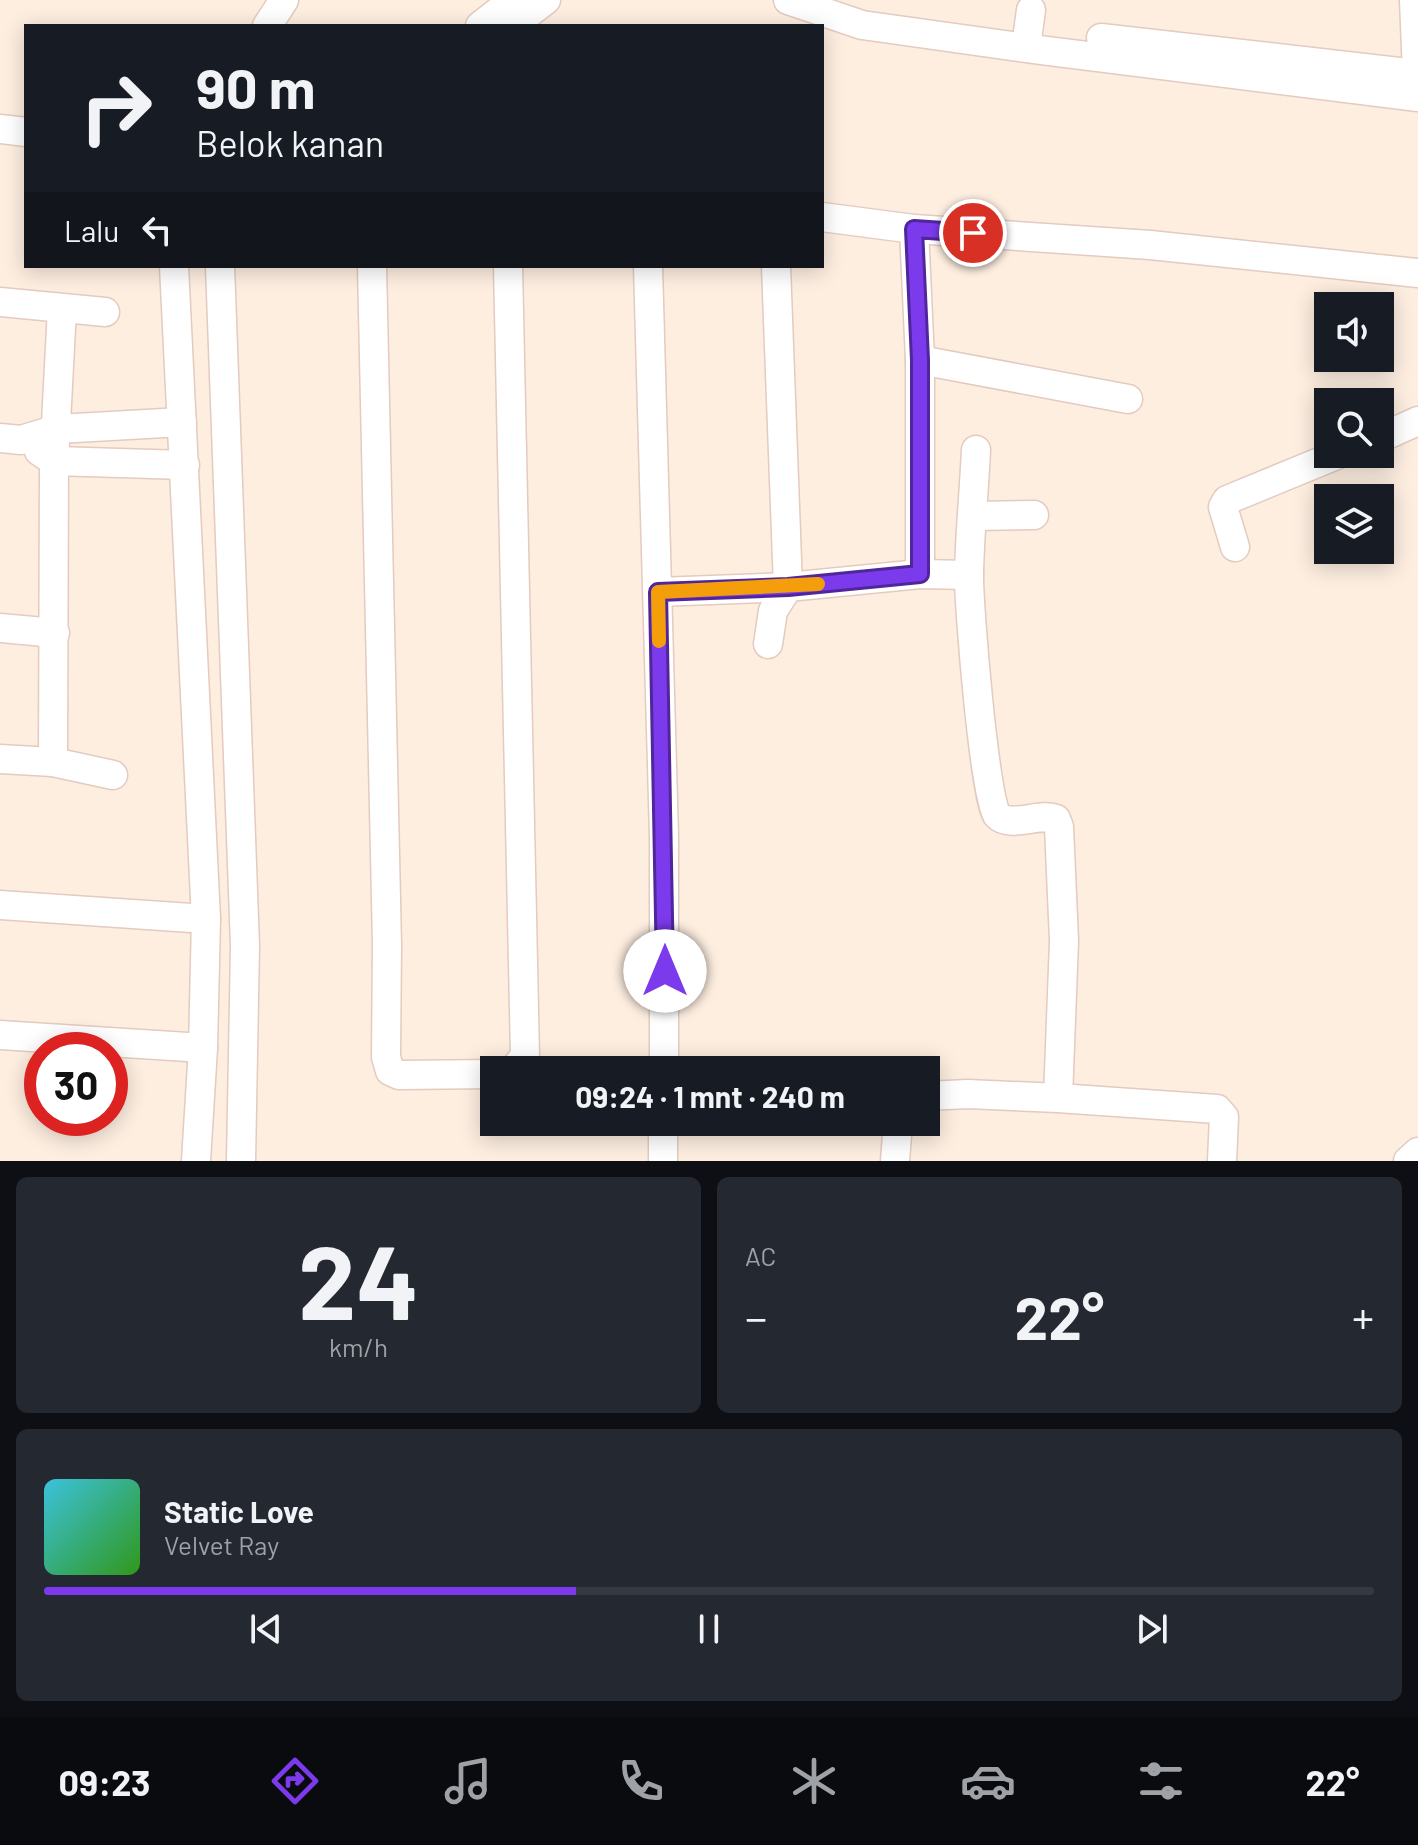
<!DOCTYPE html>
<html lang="id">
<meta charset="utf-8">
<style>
:root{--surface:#171b24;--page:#242831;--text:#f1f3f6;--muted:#9ea1a6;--line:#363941;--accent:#7c3aed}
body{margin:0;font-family:Barlow,sans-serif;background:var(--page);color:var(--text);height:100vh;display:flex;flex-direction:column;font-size:30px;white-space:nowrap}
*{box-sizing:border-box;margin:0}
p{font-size:26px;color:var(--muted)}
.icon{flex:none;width:44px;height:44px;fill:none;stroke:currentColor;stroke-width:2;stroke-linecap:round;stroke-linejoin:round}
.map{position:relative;height:1161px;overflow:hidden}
.panel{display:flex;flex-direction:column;gap:16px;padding:16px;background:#0d0f14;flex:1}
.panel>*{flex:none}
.hud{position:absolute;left:24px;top:24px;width:800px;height:244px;border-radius:0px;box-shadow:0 4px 20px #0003;background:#171b24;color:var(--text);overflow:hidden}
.controls{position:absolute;left:1314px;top:292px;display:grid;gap:16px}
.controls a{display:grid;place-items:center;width:80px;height:80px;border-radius:0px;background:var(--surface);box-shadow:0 4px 20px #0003;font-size:40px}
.speed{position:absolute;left:24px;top:1032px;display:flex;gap:16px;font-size:40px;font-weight:700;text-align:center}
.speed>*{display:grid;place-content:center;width:104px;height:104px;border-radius:50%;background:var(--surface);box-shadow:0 4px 20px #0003;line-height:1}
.speed .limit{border:12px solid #d22;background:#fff;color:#111}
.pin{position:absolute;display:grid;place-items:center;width:68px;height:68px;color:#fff;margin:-34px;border:4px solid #fff;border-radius:50%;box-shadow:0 2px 8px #0007}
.me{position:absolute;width:88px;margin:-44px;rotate:0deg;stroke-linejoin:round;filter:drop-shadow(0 0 6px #0008)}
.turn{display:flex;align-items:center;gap:28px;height:168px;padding:0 40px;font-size:36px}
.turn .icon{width:104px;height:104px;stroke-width:2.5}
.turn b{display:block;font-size:56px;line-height:68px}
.then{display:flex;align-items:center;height:76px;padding:0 40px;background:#0003;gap:16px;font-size:30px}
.big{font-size:60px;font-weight:700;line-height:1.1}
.panel .widget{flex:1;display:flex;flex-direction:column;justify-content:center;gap:12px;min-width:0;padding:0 28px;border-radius:12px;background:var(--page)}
.panel .dial{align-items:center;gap:0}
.dial b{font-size:104px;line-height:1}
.song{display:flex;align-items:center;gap:24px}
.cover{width:96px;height:96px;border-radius:12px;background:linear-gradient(135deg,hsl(190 70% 55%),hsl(110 70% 35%))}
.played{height:8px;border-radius:4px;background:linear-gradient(90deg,var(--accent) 40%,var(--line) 40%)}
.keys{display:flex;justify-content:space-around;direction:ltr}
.heat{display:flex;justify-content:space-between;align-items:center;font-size:44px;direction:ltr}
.panel .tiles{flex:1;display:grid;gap:16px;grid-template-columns:1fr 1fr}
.widget:last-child{grid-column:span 2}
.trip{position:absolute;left:480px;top:1056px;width:460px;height:80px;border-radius:0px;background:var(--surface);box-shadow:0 4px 20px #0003;font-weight:700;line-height:80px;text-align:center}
.tab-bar{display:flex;height:128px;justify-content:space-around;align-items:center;background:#090b0e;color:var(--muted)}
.tab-bar .icon{width:56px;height:56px}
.tab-bar .active{color:var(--accent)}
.tab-bar b{font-size:36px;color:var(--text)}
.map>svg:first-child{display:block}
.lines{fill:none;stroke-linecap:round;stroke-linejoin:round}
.minor-casing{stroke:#e3cbbf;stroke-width:31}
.minor{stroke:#fff;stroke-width:28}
.route-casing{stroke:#51269a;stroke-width:20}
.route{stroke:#7c3aed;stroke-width:14}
.slow{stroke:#f59e0b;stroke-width:14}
</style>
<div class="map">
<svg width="1418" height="1161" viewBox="0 0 1418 1161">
<rect width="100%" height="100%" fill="#fdeee0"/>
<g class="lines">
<defs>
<g id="minor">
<polyline points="788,0 862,25 1040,50 1418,97"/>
<polyline points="1414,0 1417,74"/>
<polyline points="267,26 284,0"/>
<polyline points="480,26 513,0"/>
<polyline points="512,26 546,0"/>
<polyline points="1101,38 1418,74"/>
<polyline points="1026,47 1031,10"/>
<polyline points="0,129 26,132"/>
<polyline points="822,217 914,229 1150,245 1418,273"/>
<polyline points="914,229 920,360 920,574"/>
<polyline points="174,266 206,919 203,1048 196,1161"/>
<polyline points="220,266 245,946 241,1161"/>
<polyline points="372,266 387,945 386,1057 390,1071 399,1075 494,1074"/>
<polyline points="508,266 525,1056 513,1070"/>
<polyline points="648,266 664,837 664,1070"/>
<polyline points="0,302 105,312"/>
<polyline points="920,360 1128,399"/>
<polyline points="0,438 21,440 57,429 182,422"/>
<polyline points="1380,438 1418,421"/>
<path d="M976 450C974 491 970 532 969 572 968 601 985 802 997 815 1010 829 1040 812 1056 819L1059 827 1064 941 1058 1098"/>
<polyline points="39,451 54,461 185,465"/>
<polyline points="973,516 1034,515"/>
<polyline points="1235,547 1223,507 1227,500 1339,454"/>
<polyline points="658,592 788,587 920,574 969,575"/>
<polyline points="0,628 55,633"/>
<polyline points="768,644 773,611 788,587 776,266"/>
<polyline points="0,759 53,762 113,775"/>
<polyline points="53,762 54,461 62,309"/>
<polyline points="0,905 206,919"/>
<polyline points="0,1035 203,1048"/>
<polyline points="926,1096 968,1094 1058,1098 1217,1109 1224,1117 1222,1161"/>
<polyline points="663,1161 663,1122"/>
<polyline points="895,1161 898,1122"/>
<polyline points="1408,1161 1418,1152"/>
</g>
</defs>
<!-- minor casing -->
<use href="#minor" class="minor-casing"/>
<!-- minor -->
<use href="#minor" class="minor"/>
</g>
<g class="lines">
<defs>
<polyline id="route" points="665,971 658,592 788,587 920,574 920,360 914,229 973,233"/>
</defs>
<!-- route casing -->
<use href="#route" class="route-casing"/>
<!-- route -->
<use href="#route" class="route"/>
<!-- slow -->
<polyline class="slow" points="659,641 658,592 818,584"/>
</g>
</svg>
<div class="controls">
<a><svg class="icon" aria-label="sound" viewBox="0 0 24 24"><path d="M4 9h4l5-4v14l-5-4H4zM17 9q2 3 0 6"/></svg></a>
<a><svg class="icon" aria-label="search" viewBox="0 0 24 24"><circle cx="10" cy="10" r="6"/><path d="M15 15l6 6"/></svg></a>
<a><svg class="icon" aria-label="layers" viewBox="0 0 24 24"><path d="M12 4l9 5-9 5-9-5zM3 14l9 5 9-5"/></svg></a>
</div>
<div class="speed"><div class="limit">30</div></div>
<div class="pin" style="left:973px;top:233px;background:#d93025"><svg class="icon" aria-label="arrive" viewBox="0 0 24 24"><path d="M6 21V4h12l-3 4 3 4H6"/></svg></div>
<svg class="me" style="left:665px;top:971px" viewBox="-20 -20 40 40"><circle r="19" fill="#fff"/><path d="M0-13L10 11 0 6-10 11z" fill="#7c3aed"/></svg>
<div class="trip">09:24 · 1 mnt · 240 m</div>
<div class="hud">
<div class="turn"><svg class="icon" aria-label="right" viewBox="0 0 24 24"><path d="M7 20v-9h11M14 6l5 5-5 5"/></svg><div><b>90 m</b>Belok kanan</div></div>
<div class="then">Lalu<svg class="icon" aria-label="left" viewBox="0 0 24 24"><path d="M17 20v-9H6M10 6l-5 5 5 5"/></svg></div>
</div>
</div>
<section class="panel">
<div class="tiles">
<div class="widget dial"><b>24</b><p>km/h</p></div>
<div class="widget"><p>AC</p>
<div class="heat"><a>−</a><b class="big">22°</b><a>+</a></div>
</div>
<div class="widget">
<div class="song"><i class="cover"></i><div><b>Static Love</b><p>Velvet Ray</p></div></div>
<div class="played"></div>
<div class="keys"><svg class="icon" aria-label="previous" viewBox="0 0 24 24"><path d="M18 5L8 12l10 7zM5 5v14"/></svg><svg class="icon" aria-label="pause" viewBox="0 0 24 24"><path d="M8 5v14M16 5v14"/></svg><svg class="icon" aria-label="next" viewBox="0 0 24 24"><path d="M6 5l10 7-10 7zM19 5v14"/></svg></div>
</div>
</div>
</section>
<nav class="tab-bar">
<b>09:23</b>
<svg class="icon active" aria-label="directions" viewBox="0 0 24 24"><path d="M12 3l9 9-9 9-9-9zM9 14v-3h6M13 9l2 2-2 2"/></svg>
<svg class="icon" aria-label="music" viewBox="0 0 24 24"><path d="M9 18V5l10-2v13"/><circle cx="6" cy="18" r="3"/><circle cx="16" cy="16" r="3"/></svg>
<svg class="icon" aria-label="phone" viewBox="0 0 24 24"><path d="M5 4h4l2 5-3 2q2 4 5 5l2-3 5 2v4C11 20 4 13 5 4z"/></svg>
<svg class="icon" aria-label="climate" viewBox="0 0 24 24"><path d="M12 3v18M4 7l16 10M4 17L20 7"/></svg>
<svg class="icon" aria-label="car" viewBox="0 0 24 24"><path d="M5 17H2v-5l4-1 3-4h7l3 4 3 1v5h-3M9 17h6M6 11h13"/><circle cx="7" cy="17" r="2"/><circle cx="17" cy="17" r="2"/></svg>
<svg class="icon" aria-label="filters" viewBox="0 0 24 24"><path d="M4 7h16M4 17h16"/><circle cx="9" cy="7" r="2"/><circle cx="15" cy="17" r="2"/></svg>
<b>22°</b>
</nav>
